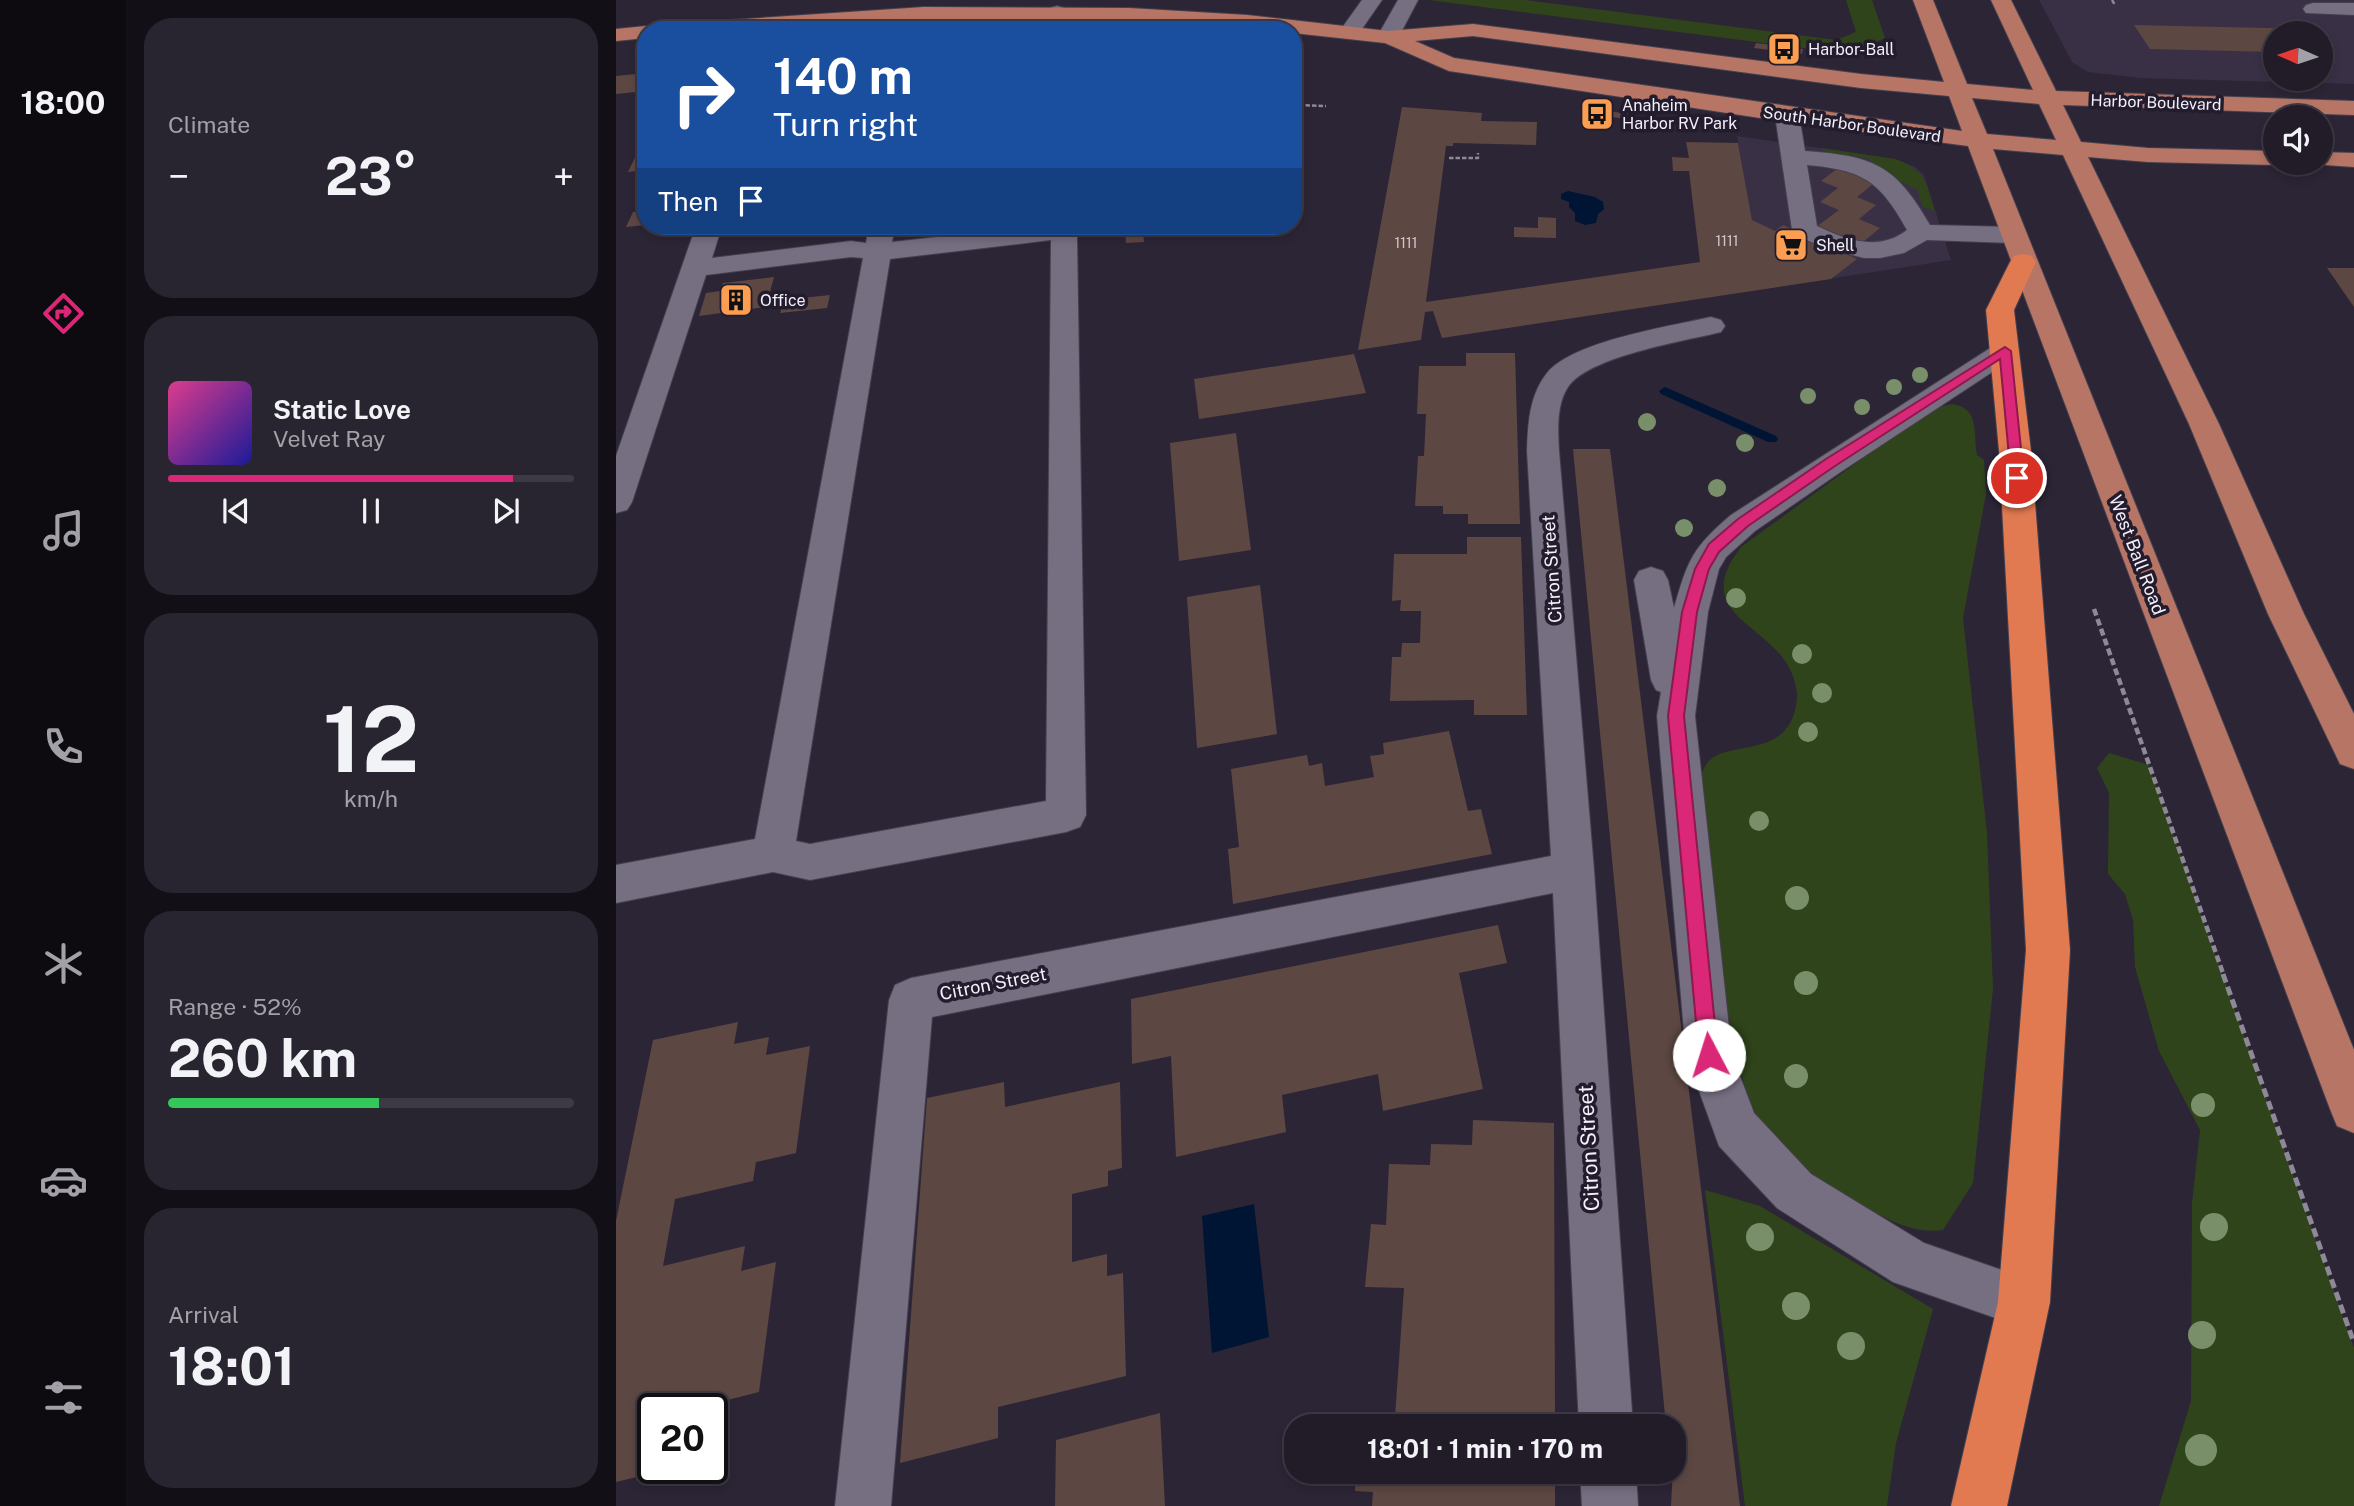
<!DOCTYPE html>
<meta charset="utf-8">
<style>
:root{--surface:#211c28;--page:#292530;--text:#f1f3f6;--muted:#a2a1a8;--line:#3e3a45;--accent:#db2777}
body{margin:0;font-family:"Public Sans",sans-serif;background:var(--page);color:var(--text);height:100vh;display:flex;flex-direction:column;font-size:26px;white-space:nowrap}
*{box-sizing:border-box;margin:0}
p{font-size:23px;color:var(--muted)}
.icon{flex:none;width:38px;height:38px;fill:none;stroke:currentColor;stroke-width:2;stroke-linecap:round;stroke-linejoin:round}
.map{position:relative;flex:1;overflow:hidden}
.drawer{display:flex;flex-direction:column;gap:18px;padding:18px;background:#120f16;width:490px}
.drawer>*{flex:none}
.banner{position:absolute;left:21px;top:21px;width:665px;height:214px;border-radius:28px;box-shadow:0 4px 10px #0003,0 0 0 2px var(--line);background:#1a4fa0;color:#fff;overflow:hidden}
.needle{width:46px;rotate:273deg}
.tools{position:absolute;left:1647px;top:21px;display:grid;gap:14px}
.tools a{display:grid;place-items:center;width:70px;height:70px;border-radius:50%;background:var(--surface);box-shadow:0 4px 10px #0003,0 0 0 2px var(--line);font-size:35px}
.speed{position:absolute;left:21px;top:1393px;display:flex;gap:14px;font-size:35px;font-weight:700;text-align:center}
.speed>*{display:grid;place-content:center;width:91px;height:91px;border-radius:50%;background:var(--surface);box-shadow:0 4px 10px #0003,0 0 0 2px var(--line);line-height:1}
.speed .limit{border:4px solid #111;border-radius:10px;background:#fff;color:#111}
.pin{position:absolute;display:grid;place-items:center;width:60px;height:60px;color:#fff;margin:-30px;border:4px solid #fff;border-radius:50%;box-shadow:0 2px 7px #0007}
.me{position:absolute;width:77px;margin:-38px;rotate:355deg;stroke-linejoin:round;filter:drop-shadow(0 0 5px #0008)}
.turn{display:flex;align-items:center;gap:24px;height:147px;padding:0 21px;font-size:32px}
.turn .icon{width:91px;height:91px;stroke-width:2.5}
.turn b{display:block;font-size:49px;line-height:60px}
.then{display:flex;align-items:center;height:66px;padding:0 21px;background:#0003;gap:14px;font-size:26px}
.big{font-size:52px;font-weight:700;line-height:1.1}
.drawer .card{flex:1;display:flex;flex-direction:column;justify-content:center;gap:10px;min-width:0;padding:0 24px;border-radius:28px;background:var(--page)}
.drawer .dial{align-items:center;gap:0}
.dial b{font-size:91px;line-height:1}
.song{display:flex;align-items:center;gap:21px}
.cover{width:84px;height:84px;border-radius:10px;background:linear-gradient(135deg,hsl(330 70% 55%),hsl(240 70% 35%))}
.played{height:7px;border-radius:4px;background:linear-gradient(90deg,var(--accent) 85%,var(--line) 85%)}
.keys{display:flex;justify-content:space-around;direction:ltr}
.heat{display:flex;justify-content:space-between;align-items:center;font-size:38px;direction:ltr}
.charge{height:10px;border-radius:5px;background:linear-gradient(90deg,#34c759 52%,var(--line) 0)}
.trip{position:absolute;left:668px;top:1414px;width:402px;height:70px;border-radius:28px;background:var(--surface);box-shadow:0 4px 10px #0003,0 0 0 2px var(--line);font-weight:700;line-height:70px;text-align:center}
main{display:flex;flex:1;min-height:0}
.tab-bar{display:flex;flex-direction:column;width:126px;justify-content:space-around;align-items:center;background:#0d0b10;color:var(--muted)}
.tab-bar .icon{width:49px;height:49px}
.tab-bar .active{color:var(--accent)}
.tab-bar b{font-size:32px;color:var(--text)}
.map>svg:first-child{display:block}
.built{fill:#393046;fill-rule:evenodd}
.green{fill:#30441b}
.water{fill:#001434}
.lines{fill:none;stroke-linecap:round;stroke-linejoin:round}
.stream{fill:#001434;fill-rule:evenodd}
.building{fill:#5d4743}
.minor-casing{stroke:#45404e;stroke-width:2}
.major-casing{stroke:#45404e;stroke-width:2}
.highway-casing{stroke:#45404e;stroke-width:2}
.path-far2{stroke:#8e8897;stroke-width:2.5;stroke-dasharray:4.5 2;stroke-linecap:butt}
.path-far1{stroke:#8e8897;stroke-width:4.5;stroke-dasharray:7 3.5;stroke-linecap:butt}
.path{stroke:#8e8897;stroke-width:5;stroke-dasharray:9 4.5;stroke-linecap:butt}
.minor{fill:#766f82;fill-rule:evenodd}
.major{fill:#b77665;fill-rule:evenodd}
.highway{fill:#e27a51;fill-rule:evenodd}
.tree{fill:#798f69}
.route{fill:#db2777;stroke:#8e194d;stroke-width:2}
.labels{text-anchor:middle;stroke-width:7;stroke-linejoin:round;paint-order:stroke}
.number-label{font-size:14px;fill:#cec5cd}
.far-poi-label{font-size:16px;fill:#f3effb;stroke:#221c2c;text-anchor:start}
.far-street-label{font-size:16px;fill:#f3effb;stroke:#221c2c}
.street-label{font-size:18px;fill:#f3effb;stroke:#221c2c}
.near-street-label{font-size:21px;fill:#f3effb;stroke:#221c2c}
</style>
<main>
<nav class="tab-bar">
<b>18:00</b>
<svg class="icon active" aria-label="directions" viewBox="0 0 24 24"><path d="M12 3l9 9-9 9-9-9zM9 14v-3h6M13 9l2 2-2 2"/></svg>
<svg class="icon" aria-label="music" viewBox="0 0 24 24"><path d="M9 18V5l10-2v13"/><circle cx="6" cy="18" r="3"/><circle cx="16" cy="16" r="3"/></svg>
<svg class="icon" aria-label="phone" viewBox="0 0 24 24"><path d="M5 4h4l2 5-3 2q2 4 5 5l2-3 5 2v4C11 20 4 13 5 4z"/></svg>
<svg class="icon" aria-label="climate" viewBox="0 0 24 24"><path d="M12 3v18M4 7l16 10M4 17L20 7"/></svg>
<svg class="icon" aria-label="car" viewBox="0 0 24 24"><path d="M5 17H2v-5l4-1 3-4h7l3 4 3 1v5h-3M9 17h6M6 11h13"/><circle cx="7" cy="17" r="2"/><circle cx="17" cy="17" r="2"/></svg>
<svg class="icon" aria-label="filters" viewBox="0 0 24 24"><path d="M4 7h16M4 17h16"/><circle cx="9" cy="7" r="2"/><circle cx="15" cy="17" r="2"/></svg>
</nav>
<section class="drawer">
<div class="card"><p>Climate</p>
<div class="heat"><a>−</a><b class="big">23°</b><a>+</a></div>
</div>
<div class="card">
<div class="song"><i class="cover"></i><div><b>Static Love</b><p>Velvet Ray</p></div></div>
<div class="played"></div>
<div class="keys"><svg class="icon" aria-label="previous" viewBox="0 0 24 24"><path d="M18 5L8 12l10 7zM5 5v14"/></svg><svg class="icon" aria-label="pause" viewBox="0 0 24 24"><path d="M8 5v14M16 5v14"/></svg><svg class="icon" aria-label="next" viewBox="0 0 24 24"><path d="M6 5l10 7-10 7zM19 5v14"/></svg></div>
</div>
<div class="card dial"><b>12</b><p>km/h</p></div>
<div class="card"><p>Range · 52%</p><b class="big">260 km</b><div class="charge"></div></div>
<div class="card"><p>Arrival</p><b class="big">18:01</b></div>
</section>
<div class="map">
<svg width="1738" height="1506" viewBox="0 0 1738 1506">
<rect width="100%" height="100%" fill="#2c2536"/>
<!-- built -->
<g class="built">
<path d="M1423 0H1738V84L1525 78 1472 72 1456 62ZM1659 33H1704V79H1659Z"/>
<polygon points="1121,136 1279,159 1299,167 1308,175 1335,260 1148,289"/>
</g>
<!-- green -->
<g class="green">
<polygon points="813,0 909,0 1220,40 1240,32 1230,0 1256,0 1269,38 1235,54"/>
<path d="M1205 148 1279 159C1310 170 1310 182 1319 211L1307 207 1301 189 1280 180 1251 158 1210 152Z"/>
<path d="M1336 404C1364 408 1357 432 1361 455L1368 460 1370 494 1347 618 1371 833 1377 989 1357 1183 1327 1230C1297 1234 1274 1220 1248 1207 1212 1190 1166 1152 1143 1120 1128 1099 1107 1005 1104 977 1103 961 1105 945 1102 930 1097 890 1074 809 1086 773 1099 731 1174 769 1181 699 1182 694 1180 688 1179 683 1165 623 1069 620 1125 547L1269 442 1322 407Z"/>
<polygon points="1493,753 1533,765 1738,1348 1738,1506 1543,1506 1575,1401 1576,1203 1584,1130 1543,1051 1519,967 1517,920 1509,894 1492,874 1493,793 1481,768"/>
<polygon points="1089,1190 1144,1206 1317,1309 1280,1443 1271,1506 1129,1506"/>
</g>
<!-- water -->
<g class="water">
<polygon points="952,191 979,197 987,202 988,209 982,214 980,223 969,225 959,221 959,213 953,207 953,202 945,199 945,194"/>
<polygon points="638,1204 653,1337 596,1353 586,1216"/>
</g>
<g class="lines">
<!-- stream -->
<polygon class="stream" points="1049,387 1160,436 1162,439 1160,442 1152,442 1045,394 1043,391"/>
</g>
<!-- building -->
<g class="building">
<polygon points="1518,25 1693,29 1697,33 1659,33 1659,52 1534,49"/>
<polygon points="1140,43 1187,49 1186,54 1138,48"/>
<polygon points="30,73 30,91 0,94 0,76"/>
<polygon points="786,107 866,113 865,121 921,122 920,145 837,143 837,146 830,146 810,302 1084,262 1073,171 1057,171 1056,157 1073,158 1070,142 1122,143 1136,220 1159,231 1167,225 1241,259 1215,279 826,338 817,311 809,312 805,340 742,350"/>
<polygon points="972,108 1012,114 1010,119 969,113"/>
<polygon points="30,148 30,170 12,172 23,149"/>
<polygon points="1226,165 1262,180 1241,197 1260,205 1243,219 1264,228 1242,246 1200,227 1223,210 1204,202 1222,188 1205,181"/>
<polygon points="30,211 30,225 10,227 17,212"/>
<polygon points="922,217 940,218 940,238 898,237 898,227 922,228"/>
<polygon points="527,231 528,242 510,243 509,233"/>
<polygon points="1711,268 1738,268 1738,307"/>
<polygon points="158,277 150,307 83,316 90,293 104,291 107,283"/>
<polygon points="214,295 211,308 164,313 168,300"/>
<polygon points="850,353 899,353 904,524 852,524 852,514 827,514 827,506 799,506 802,456 808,456 810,414 801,414 803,366 850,366"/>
<polygon points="738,354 750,393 583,419 578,379"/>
<polygon points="620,433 635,550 563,561 554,443"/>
<polygon points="957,449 994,449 1124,1506 1055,1506 1059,1426 1050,1426"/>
<polygon points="851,537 905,537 911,715 858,715 858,700 774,701 776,657 785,657 786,643 804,643 805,611 784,611 785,600 776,601 778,554 851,554"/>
<polygon points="644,585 661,734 581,748 571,597"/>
<polygon points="833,731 852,811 865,809 876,854 617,904 612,849 623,847 615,769 691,755 693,766 706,763 709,786 758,777 754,756 768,754 767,743"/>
<polygon points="882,925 891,963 843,973 867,1089 767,1111 762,1074 666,1095 670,1132 560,1157 555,1056 516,1064 515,999"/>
<polygon points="122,1022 118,1044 153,1037 150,1055 194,1046 180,1153 140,1162 137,1181 59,1199 47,1266 129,1246 125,1271 160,1262 143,1392 92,1405 91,1409 37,1409 37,1473 0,1482 0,1221 37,1040"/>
<polygon points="388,1082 389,1107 504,1082 506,1168 492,1171 492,1186 456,1194 456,1262 491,1254 491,1276 507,1273 510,1376 382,1407 382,1438 284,1463 311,1098"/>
<polygon points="857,1120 938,1123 939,1426 744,1426 745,1417 779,1417 788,1288 749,1287 755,1224 770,1225 773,1164 814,1165 815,1144 856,1145"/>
<polygon points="544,1413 549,1506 439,1506 440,1440"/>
<polygon points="740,1472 939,1472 939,1506 756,1506 757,1492 739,1491"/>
</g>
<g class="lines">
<defs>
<g id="minor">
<polygon points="746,0 766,0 741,36 727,36 723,32"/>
<polygon points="782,0 802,0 780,42 764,42 761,37"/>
<polygon points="1697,3 1738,3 1738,15 1690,13 1687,9 1690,5"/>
<polygon points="441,6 448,8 451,12 448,30 427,30 434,8"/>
<polygon points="308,7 315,9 318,13 312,30 291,30 301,9"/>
<path d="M1171 108 1179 110 1183 115 1189 151C1257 156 1279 164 1314 225L1397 227 1406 229 1410 235 1406 241 1397 243 1311 240 1288 253 1264 258H1248L1208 248 1180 235 1176 230 1159 115 1163 110ZM1191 165C1247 170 1264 181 1291 230 1263 252 1230 240 1201 226Z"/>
<path d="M80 226H106L96 258 235 241 250 243 253 226H279L276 242 420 226H451L461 237 470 815 464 827 450 832 194 880 157 872 0 903V865L139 839 247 258 235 257 90 275 16 502 11 510 0 513V456ZM435 240 430 801 194 844 180 841 274 259Z"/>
<path d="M1095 317 1105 320 1109 326 1105 332C1069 341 973 356 952 387 940 405 942 431 943 451L978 870 1017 1426H963L937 893 316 1017 275 1506H219L273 1000 279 985 295 978 935 856 911 451C912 423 913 396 931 373 957 341 1055 326 1095 317Z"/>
<path d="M1389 342 1399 345 1403 351 1399 357 1226 471 1139 531 1110 557 1103 569 1092 612 1079 716 1116 1055 1138 1113 1195 1174 1308 1243 1426 1284 1434 1302 1426 1320 1408 1328 1277 1282 1161 1208 1103 1146 1070 1055 1041 716 1045 692 1040 690 1035 680 1018 580 1023 571 1035 567 1047 571 1052 580 1058 608C1072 560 1076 548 1115 515L1379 345Z"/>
<polygon points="964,1472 1020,1472 1022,1506 966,1506"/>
</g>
<g id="major">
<path d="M1297 0H1317L1351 84 1417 90 1375 0H1395L1440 91 1738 101V115L1447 105 1465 142 1532 148 1659 151V163H1668L1659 165 1532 162 1472 157 1603 424 1688 614 1738 714V769L1724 764 1652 614 1573 424 1447 155 1377 149 1738 1050V1133L1721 1126 1714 1109 1352 146 1171 122 833 71 769 43 677 33V30L513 20 308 19 129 30H44L47 26 54 24 308 7 513 8 631 15 772 31 857 24 1245 74 1328 82ZM857 36 1245 88 1333 96 1346 131 838 58 799 41ZM1356 98 1423 104 1440 140 1371 134Z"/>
<polygon points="30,26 39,30 30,30 30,38 0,41 0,29"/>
<polygon points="1704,152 1738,153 1738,167 1695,164 1704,163"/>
</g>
<polygon id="highway" points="1407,254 1416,256 1420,262 1398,310 1415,451 1454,950 1434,1302 1391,1506 1335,1506 1382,1302 1410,950 1383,451 1370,310 1394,262 1398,256"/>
</defs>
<!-- minor casing -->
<use href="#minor" class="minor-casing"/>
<!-- major casing -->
<use href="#major" class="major-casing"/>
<!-- highway casing -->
<use href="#highway" class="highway-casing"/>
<!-- path-far2 -->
<g class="path-far2">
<polyline points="1496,0 1499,5"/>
<polyline points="683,105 710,106"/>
<polyline points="833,158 862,158 862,153"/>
</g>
<!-- path-far1 -->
<polyline class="path-far1" points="1478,609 1608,976"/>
<!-- path -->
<polyline class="path" points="1607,974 1738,1343"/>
<!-- minor -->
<use href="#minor" class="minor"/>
<!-- major -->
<use href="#major" class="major"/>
<!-- highway -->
<use href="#highway" class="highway"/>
</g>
<!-- trees -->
<g class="tree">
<circle cx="1304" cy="375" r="8"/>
<circle cx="1278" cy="387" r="8"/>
<circle cx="1192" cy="396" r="8"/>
<circle cx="1246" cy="407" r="8"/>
<circle cx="1031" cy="422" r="9"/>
<circle cx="1129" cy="443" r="9"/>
<circle cx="1101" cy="488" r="9"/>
<circle cx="1068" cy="528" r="9"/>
<circle cx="1120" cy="598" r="10"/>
<circle cx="1186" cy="654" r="10"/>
<circle cx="1206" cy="693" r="10"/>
<circle cx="1192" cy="732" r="10"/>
<circle cx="1143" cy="821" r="10"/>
<circle cx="1181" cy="898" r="12"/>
<circle cx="1190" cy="983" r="12"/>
<circle cx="1180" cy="1076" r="12"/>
<circle cx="1587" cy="1105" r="12"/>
<circle cx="1598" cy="1227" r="14"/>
<circle cx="1144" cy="1237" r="14"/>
<circle cx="1180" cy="1306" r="14"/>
<circle cx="1586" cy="1335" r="14"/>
<circle cx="1235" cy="1346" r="14"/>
<circle cx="1585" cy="1450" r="16"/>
</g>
<!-- route -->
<polygon class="route" points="1389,347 1395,351 1408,478 1406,482 1401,483 1395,478 1384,359 1219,466 1132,526 1103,552 1093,569 1081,612 1068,716 1102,1055 1099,1062 1093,1065 1086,1062 1083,1055 1052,716 1066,612 1079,569 1093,544 1122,519 1210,459"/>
<!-- icons -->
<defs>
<symbol id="bus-square" viewBox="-11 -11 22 22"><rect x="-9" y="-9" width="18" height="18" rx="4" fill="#fb9e51" stroke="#221c2c"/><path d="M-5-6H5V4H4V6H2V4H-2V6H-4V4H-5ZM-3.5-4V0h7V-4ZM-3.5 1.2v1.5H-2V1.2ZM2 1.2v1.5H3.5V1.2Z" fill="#111"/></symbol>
<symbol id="supermarket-square" viewBox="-11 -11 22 22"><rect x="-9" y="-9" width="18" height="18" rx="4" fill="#fb9e51" stroke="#221c2c"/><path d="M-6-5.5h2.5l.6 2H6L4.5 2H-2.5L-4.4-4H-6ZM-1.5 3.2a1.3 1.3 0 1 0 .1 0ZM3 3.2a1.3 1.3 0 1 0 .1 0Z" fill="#111"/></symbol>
<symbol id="building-square" viewBox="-11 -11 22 22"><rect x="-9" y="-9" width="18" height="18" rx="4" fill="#fb9e51" stroke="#221c2c"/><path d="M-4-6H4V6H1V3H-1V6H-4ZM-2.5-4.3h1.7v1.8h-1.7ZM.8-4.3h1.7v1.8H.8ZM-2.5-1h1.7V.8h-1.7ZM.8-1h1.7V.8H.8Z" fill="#111"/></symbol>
</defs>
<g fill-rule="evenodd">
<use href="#bus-square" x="1149" y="30" width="38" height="38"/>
<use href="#bus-square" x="962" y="95" width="38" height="38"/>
<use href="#supermarket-square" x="1156" y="226" width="38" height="38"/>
<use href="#building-square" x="101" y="281" width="38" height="38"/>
</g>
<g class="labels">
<!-- number labels -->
<g class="number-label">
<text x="1111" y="246">1111</text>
<text x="790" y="248">1111</text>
</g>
<!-- far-poi labels -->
<g class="far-poi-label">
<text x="1192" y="55">Harbor-Ball</text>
<text x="1006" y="111">Anaheim<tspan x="1006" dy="18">Harbor RV Park</tspan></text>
<text x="1200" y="251">Shell</text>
<text x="144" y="306">Office</text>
</g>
<!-- far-street labels -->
<g class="far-street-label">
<text transform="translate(1540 102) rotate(2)" y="6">Harbor Boulevard</text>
<text transform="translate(1236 124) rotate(8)" y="6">South Harbor Boulevard</text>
</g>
<!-- street labels -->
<g class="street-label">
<text transform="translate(1521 555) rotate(69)" y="6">West Ball Road</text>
<text transform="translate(936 569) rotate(-94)" y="6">Citron Street</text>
<text transform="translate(377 984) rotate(-11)" y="6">Citron Street</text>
</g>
<!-- near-street labels -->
<g class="near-street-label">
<text transform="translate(973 1148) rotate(-93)" y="7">Citron Street</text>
</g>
</g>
</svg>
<div class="tools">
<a><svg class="needle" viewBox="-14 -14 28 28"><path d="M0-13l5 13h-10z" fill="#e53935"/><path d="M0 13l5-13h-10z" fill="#a2a1a8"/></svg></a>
<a><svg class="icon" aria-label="sound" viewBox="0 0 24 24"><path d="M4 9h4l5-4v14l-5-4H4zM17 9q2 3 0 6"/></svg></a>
</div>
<div class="speed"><div class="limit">20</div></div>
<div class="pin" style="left:1401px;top:478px;background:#d93025"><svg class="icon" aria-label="arrive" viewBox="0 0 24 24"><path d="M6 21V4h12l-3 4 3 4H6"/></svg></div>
<svg class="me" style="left:1093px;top:1055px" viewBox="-20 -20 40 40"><circle r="19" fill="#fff"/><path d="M0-13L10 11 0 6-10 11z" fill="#db2777"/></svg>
<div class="trip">18:01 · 1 min · 170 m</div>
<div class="banner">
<div class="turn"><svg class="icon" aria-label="right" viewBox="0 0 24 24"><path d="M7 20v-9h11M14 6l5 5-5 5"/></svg><div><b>140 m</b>Turn right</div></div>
<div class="then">Then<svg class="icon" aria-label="arrive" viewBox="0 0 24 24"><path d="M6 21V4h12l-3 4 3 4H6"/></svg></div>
</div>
</div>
</main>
